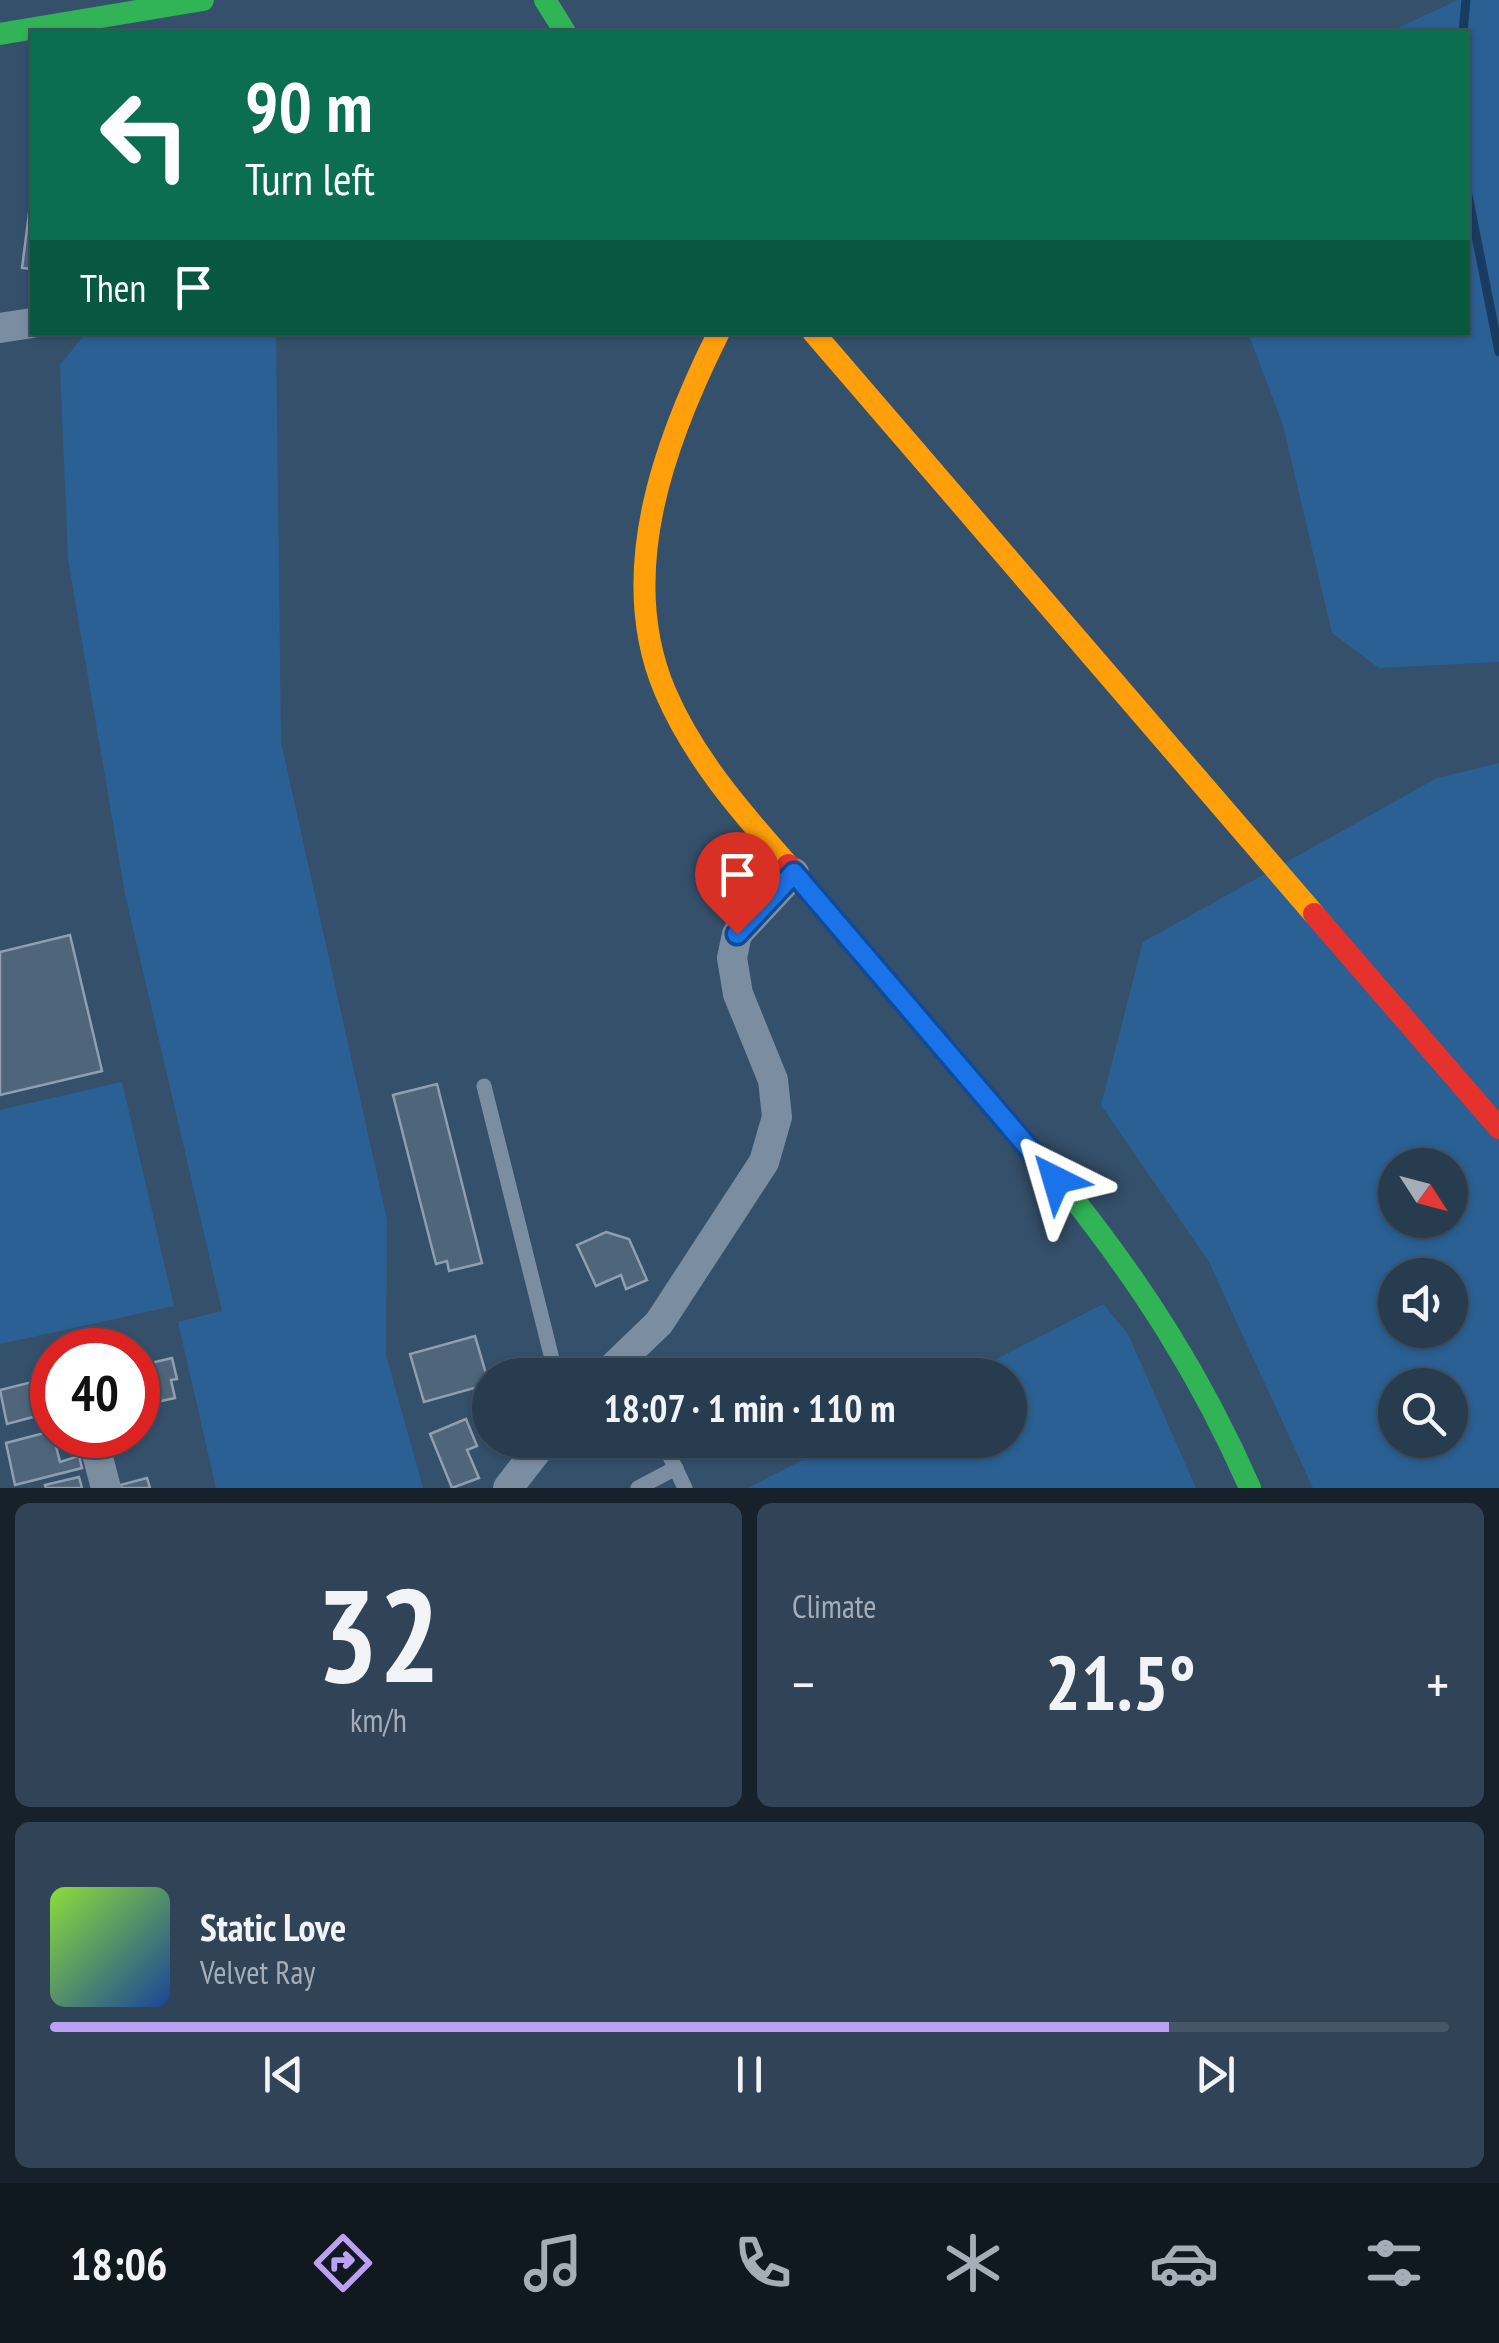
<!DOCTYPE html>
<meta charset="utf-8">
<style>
:root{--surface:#283c50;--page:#304357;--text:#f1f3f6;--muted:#a5adb7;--line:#445667;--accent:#bca0f2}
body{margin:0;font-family:"PT Sans Narrow",sans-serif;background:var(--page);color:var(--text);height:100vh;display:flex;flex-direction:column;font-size:38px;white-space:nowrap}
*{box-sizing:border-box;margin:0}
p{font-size:32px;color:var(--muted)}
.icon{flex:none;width:55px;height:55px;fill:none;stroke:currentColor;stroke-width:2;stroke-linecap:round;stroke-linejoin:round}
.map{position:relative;height:1488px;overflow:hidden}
.side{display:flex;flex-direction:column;gap:15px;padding:15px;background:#16212c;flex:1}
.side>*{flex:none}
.guide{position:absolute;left:30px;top:30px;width:1440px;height:305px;border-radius:0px;box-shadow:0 2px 8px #0004,0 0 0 2px var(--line);background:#0b6e4f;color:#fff;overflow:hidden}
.needle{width:65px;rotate:126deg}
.controls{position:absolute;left:1378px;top:1148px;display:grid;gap:20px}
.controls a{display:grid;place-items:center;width:90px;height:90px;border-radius:50%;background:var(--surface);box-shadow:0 2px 8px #0004,0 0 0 2px var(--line);font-size:50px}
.speed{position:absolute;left:30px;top:1328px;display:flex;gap:20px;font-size:50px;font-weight:700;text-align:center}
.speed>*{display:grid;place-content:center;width:130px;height:130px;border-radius:50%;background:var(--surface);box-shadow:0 2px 8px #0004,0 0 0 2px var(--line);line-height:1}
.speed .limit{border:15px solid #d22;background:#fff;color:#111}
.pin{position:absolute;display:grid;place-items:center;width:85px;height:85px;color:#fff;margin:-102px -42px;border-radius:50% 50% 50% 0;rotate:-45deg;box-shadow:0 0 10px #0007}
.pin .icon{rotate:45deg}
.me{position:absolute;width:110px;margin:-55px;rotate:320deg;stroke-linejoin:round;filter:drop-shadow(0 0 8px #0008)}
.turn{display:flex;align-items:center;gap:35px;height:210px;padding:0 50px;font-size:45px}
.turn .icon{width:130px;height:130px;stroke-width:2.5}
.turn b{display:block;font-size:70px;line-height:85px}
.then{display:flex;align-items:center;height:95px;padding:0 50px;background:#0003;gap:20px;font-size:38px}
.big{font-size:75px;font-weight:700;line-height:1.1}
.side .tile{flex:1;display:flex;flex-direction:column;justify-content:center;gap:15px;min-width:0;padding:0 35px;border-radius:15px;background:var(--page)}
.side .dial{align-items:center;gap:0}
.dial b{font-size:130px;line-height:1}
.song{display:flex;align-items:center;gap:30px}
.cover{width:120px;height:120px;border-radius:15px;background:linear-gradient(135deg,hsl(90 70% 55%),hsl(220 70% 35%))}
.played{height:10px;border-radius:5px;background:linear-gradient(90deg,var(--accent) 80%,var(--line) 80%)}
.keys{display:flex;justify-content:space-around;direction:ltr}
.heat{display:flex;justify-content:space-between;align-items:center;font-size:55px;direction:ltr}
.side .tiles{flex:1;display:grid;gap:15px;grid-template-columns:1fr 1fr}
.tile:last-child{grid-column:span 2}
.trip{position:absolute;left:472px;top:1358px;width:555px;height:100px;border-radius:50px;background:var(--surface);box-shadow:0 2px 8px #0004,0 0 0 2px var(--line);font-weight:700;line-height:100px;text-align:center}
.tab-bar{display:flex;height:160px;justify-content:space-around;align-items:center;background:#101820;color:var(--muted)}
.tab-bar .icon{width:70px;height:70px}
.tab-bar .current{color:var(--accent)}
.tab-bar b{font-size:45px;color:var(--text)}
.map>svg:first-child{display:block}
.green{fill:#2b6094;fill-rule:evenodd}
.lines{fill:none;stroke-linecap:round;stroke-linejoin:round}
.stream{stroke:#183c61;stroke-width:9}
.building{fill:#4f657a;stroke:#8f9fb0;stroke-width:2.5}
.lane{stroke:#7b8ea1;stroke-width:15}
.street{stroke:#7b8ea1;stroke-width:30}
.fast{stroke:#30b455;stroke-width:22}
.slow{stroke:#ff9f0a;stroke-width:22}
.jam{stroke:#e5322d;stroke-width:22}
.route-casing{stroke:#114b97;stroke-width:25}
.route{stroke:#1a73e8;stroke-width:18}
</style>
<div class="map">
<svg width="1499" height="1488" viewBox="0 0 1499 1488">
<rect width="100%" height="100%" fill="#35506b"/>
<!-- green -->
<g class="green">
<polygon points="1458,0 1499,0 1499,662 1379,668 1332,633 1283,425 1248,333 1468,332 1468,32 1389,32"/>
<polygon points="86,333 276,333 281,742 387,1220 386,1355 423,1488 216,1488 178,1322 222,1311 125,894 68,559 60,365"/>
<path d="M1499 763V1488H1313L1209 1262 1101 1105 1143 942 1437 778ZM1395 1165H1450V1220H1395ZM1395 1275H1450V1330H1395ZM1395 1385H1450V1440H1395Z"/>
<polygon points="122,1082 174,1306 0,1344 0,1110"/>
<polygon points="1103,1304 1128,1334 1196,1488 748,1488 841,1440 1010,1440 1010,1375 966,1375"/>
</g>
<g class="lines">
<!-- stream -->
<g class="stream">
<polyline points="1463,32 1466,0"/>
<polyline points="1468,195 1499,352"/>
</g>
</g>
<!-- building -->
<g class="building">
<polygon points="31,198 32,198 32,269 22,268"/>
<polygon points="70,935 102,1071 0,1095 0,952"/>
<polygon points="437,1084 482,1263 449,1271 447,1261 436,1264 393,1095"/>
<polygon points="606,1232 629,1239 647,1280 626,1289 621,1275 596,1286 577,1245"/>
<polygon points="475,1336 489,1384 424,1402 410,1354"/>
<polygon points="172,1358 177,1379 171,1380 175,1398 138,1406 138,1366"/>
<polygon points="52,1377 52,1412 7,1424 0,1390"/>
<polygon points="466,1419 477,1446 467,1450 479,1478 452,1488 430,1434"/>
<polygon points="52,1431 60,1462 79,1456 82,1468 15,1485 6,1443"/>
<polygon points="696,1440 729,1440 731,1446 703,1457"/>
<polygon points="79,1477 82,1488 46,1488 45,1485"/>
<polygon points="147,1478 150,1488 121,1488 120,1485"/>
</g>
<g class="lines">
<!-- lane -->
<g class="lane">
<polyline points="484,1086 556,1375"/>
<polyline points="662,1440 685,1488"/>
<polyline points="638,1488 676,1468"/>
</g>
<!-- street -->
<g class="street">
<polyline points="0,328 32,323"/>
<polyline points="605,1375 659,1323 764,1162 777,1117 773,1080 738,994 732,958 737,934 794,873"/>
<polyline points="92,1435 106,1488"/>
<polyline points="508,1488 545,1440"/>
</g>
<!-- fast -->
<g class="fast">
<polyline points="545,0 565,32"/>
<polyline points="0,34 203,0"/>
<path d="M1069 1193C1143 1286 1202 1378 1250 1488"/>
</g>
<!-- slow -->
<g class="slow">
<path d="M719 332C665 440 615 573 665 691 693 757 741 812 788 865"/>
<polyline points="813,332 1314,914"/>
</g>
<!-- jam -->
<g class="jam">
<polyline points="788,865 1069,1193"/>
<polyline points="1314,914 1499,1128"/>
</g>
</g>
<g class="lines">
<defs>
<polyline id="route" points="737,934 794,873 1056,1180"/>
</defs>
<!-- route casing -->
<use href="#route" class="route-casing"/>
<!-- route -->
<use href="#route" class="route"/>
</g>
</svg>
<div class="controls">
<a><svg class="needle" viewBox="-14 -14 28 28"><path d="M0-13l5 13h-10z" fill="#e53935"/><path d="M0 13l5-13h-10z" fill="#a5adb7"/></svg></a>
<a><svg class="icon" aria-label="sound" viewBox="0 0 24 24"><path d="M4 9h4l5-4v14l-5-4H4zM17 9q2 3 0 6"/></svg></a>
<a><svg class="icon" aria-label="search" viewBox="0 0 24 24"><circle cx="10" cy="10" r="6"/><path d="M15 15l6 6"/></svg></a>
</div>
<div class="speed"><div class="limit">40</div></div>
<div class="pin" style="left:737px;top:934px;background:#d93025"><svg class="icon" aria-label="arrive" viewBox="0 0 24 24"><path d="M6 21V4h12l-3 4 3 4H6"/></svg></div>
<svg class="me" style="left:1056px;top:1180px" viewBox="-20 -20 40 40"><path d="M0-17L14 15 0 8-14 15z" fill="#1a73e8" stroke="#fff" stroke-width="4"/></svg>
<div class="trip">18:07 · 1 min · 110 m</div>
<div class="guide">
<div class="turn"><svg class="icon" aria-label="left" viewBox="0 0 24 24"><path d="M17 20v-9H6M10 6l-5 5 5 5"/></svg><div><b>90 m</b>Turn left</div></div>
<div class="then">Then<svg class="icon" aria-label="arrive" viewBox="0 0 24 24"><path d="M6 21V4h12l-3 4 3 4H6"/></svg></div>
</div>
</div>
<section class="side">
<div class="tiles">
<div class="tile dial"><b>32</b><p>km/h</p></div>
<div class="tile"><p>Climate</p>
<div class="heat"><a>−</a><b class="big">21.5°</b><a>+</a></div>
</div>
<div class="tile">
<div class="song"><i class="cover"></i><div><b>Static Love</b><p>Velvet Ray</p></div></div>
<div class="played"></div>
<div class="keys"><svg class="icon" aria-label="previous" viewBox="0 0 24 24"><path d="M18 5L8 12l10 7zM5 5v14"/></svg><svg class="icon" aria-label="pause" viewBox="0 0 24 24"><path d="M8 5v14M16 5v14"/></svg><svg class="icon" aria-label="next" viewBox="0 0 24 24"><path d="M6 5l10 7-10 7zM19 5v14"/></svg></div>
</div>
</div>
</section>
<nav class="tab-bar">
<b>18:06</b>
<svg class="icon current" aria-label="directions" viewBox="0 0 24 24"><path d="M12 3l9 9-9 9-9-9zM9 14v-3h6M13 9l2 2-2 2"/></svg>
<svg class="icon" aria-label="music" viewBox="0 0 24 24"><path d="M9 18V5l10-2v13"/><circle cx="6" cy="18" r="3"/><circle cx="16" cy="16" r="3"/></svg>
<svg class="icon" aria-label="phone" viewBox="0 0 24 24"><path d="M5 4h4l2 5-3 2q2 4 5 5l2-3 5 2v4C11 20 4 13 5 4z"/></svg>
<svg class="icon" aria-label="climate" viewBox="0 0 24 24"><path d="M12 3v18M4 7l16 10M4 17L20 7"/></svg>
<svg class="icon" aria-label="car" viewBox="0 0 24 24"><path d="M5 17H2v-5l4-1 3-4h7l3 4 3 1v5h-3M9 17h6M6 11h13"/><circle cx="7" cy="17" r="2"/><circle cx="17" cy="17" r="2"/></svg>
<svg class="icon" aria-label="filters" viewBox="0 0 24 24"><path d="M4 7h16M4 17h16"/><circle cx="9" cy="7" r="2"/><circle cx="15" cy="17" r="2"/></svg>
</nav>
